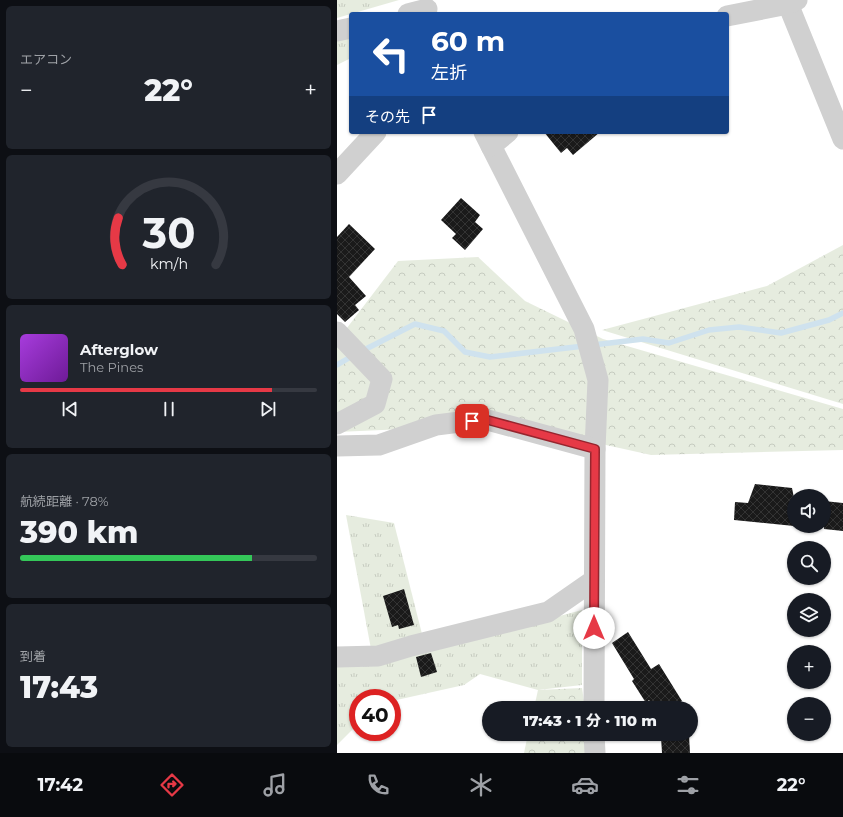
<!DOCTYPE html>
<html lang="ja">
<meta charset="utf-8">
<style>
:root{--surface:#171b24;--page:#20242c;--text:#f1f3f6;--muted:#9ea1a6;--line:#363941;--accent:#e63946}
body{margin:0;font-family:Montserrat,"Noto Sans JP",sans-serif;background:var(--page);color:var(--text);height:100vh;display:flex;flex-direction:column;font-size:15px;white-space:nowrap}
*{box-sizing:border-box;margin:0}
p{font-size:13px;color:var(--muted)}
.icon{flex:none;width:22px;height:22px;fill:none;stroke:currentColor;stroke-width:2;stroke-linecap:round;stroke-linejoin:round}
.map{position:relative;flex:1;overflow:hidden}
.panel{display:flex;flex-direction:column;gap:6px;padding:6px;background:#0d0f14;width:337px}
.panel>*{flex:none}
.guide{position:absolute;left:12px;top:12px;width:380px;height:122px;border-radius:4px;box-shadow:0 1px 3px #0004;background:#1a4fa0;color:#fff;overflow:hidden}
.fabs{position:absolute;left:450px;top:489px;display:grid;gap:8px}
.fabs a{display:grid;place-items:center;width:44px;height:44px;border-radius:50%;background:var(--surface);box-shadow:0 1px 3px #0004;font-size:20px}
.speed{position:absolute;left:12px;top:689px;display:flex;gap:8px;font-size:20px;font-weight:700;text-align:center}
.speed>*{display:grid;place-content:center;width:52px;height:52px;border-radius:50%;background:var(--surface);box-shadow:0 1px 3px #0004;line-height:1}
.speed .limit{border:6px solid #d22;background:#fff;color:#111}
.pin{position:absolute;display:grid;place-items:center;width:34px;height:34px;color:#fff;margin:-17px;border-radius:8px;box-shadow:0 2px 6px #0006}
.me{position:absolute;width:44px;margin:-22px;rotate:0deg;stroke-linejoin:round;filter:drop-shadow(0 0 3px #0008)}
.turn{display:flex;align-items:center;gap:14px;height:84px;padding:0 16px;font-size:18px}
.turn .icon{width:52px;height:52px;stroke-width:2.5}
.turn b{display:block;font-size:28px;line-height:34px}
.then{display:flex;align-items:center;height:38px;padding:0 16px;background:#0003;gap:8px;font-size:15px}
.big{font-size:30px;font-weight:800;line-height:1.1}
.panel .widget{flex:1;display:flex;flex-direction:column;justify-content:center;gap:6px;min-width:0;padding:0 14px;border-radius:6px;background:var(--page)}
.panel .dial{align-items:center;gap:0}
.dial svg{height:104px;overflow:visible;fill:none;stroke:var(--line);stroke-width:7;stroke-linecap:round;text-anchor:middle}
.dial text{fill:var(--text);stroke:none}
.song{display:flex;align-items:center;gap:12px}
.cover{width:48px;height:48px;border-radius:6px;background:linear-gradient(135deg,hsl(280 70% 55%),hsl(280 70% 35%))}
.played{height:4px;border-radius:2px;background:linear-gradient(90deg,var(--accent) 85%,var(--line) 85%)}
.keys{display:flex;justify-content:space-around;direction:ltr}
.heat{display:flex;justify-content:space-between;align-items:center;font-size:22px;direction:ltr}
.charge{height:6px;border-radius:3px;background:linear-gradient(90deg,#34c759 78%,var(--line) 0)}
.trip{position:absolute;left:145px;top:701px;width:216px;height:40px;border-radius:20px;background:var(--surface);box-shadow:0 1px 3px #0004;font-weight:800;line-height:40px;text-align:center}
.dock{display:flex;height:64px;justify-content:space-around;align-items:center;background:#090b0e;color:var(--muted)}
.dock .icon{width:28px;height:28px}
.dock .current{color:var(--accent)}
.dock b{font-size:18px;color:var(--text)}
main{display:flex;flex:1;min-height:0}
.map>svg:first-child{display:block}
.grass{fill:url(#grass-tufts)}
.forest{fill:url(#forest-crowns)}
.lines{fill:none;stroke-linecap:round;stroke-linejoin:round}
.stream{stroke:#cfe2ee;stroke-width:5.5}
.building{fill:url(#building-cross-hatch)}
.minor{stroke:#d0d0d0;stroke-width:21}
.route-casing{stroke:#96252e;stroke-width:10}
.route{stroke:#e63946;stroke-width:7}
</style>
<main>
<section class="panel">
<div class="widget"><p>エアコン</p>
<div class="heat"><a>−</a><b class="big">22°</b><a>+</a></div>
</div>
<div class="widget dial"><svg viewBox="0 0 100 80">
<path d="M14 69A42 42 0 1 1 86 69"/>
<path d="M14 69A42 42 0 0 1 11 33" stroke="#e63946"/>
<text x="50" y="56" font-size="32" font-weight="700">30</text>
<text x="50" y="72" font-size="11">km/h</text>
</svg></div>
<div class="widget">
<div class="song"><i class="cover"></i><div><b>Afterglow</b><p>The Pines</p></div></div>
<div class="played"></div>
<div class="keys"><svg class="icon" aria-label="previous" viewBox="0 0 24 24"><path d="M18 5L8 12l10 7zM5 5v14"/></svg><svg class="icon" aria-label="pause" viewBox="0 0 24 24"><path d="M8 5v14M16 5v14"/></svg><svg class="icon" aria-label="next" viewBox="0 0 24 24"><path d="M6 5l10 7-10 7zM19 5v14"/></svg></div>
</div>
<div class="widget"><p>航続距離 · 78%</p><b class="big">390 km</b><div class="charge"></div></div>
<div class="widget"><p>到着</p><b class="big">17:43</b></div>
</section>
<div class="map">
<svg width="506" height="753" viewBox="0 0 506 753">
<defs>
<pattern id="grass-tufts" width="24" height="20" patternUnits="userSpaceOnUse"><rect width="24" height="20" fill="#e6ecdf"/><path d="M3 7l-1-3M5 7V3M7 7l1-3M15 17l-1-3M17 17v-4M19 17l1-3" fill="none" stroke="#c6cbc0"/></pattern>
<pattern id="forest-crowns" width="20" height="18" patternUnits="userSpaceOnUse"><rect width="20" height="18" fill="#e6ecdf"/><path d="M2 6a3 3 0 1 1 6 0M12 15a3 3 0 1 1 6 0" fill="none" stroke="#c6cbc0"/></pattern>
<pattern id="building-cross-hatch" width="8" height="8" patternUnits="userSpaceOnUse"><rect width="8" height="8" fill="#1a1a1a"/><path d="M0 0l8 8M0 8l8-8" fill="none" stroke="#333"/></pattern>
</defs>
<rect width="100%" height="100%" fill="#fff"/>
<!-- grass -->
<g class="grass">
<polygon points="0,0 62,0 0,18"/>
<polygon points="14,35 14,58 0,65 0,39"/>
<polygon points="9,515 57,523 85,634 34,649"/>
<polygon points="245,610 245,685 201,690 143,674 127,685 55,701 55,698 21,698 21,724 0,745 0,667 35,666"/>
</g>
<!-- forest -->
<g class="forest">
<polygon points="506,245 506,404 265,330 430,286"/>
<polygon points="141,257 188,301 266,339 506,409 506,450 314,455 215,433 138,412 68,429 0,432 0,341 61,261"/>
<polygon points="245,688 248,708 197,708 201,690"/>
<polygon points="191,734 251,734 253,753 187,753"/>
</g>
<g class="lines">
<!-- stream -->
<g class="stream">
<polyline points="256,345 306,339 332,343 372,330 402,327 444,333 492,320 506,313"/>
<polyline points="25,351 78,324 107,331 128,352 153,357 247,346"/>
<polyline points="0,365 17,355"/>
</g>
</g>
<!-- building -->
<g class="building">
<polygon points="207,132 263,132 236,155 230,148 224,153"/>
<polygon points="124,198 143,215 138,222 146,229 128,250 115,238 119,234 104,220"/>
<polygon points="12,224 38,249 12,277 29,296 18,305 22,310 8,322 0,314 0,237"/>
<polygon points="418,484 455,488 457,498 457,526 397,520 398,502 411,503"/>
<polygon points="487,501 506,503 506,531 487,529"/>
<polygon points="67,589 77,625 62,629 61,625 55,627 46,596"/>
<polygon points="291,632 314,669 322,664 345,701 334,708 317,708 312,700 309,703 295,681 297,679 275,643"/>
<polygon points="94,653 100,672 84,677 79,657"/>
<polygon points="352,735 353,753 325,753 324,737"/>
</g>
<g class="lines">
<!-- minor -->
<g class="minor">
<polyline points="451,4 506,139"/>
<polyline points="71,14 90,9"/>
<polyline points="390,16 451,4 460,0"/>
<polyline points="0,31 14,28"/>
<polyline points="147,132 247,329 261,380 258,449 257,708"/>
<polyline points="154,146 171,132"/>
<polyline points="0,174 39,132"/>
<polyline points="0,332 45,379 38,404 0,424"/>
<polyline points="0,446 42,445 99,425 147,419 258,449"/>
<polyline points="0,657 41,656 74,646 211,612 257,580"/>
<polyline points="257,734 258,753"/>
</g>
</g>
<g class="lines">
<defs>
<polyline id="route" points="135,421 147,419 258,449 257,628"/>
</defs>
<!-- route casing -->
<use href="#route" class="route-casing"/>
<!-- route -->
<use href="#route" class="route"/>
</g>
</svg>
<div class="fabs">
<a><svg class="icon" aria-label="sound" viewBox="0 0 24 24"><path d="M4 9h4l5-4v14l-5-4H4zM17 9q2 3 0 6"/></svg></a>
<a><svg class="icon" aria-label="search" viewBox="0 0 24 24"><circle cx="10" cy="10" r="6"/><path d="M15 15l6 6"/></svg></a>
<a><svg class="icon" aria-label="layers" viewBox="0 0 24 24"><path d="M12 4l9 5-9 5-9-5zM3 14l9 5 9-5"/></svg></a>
<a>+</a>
<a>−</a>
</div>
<div class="speed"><div class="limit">40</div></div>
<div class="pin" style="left:135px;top:421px;background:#d93025"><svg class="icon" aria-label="arrive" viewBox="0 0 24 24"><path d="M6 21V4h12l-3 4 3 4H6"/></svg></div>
<svg class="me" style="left:257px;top:628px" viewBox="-20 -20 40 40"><circle r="19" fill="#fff"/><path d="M0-13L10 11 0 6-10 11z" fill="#e63946"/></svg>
<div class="trip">17:43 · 1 分 · 110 m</div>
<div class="guide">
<div class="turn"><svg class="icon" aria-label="left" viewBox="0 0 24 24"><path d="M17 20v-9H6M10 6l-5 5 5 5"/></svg><div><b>60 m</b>左折</div></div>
<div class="then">その先<svg class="icon" aria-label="arrive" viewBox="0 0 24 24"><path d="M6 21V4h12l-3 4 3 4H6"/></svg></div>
</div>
</div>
</main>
<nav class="dock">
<b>17:42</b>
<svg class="icon current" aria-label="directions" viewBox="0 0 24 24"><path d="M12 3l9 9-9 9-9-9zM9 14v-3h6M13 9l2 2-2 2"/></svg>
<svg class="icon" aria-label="music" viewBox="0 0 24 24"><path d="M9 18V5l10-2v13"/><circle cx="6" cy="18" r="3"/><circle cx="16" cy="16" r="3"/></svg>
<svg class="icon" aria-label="phone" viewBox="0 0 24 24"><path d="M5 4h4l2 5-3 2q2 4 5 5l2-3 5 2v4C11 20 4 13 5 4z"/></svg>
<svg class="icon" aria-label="climate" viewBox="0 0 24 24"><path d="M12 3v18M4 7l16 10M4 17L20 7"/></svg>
<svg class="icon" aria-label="car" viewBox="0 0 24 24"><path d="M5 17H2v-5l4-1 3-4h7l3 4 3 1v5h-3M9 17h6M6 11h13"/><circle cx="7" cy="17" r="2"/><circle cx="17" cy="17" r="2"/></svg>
<svg class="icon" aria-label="filters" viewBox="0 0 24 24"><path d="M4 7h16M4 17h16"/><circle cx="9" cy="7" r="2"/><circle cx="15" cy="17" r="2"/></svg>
<b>22°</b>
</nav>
